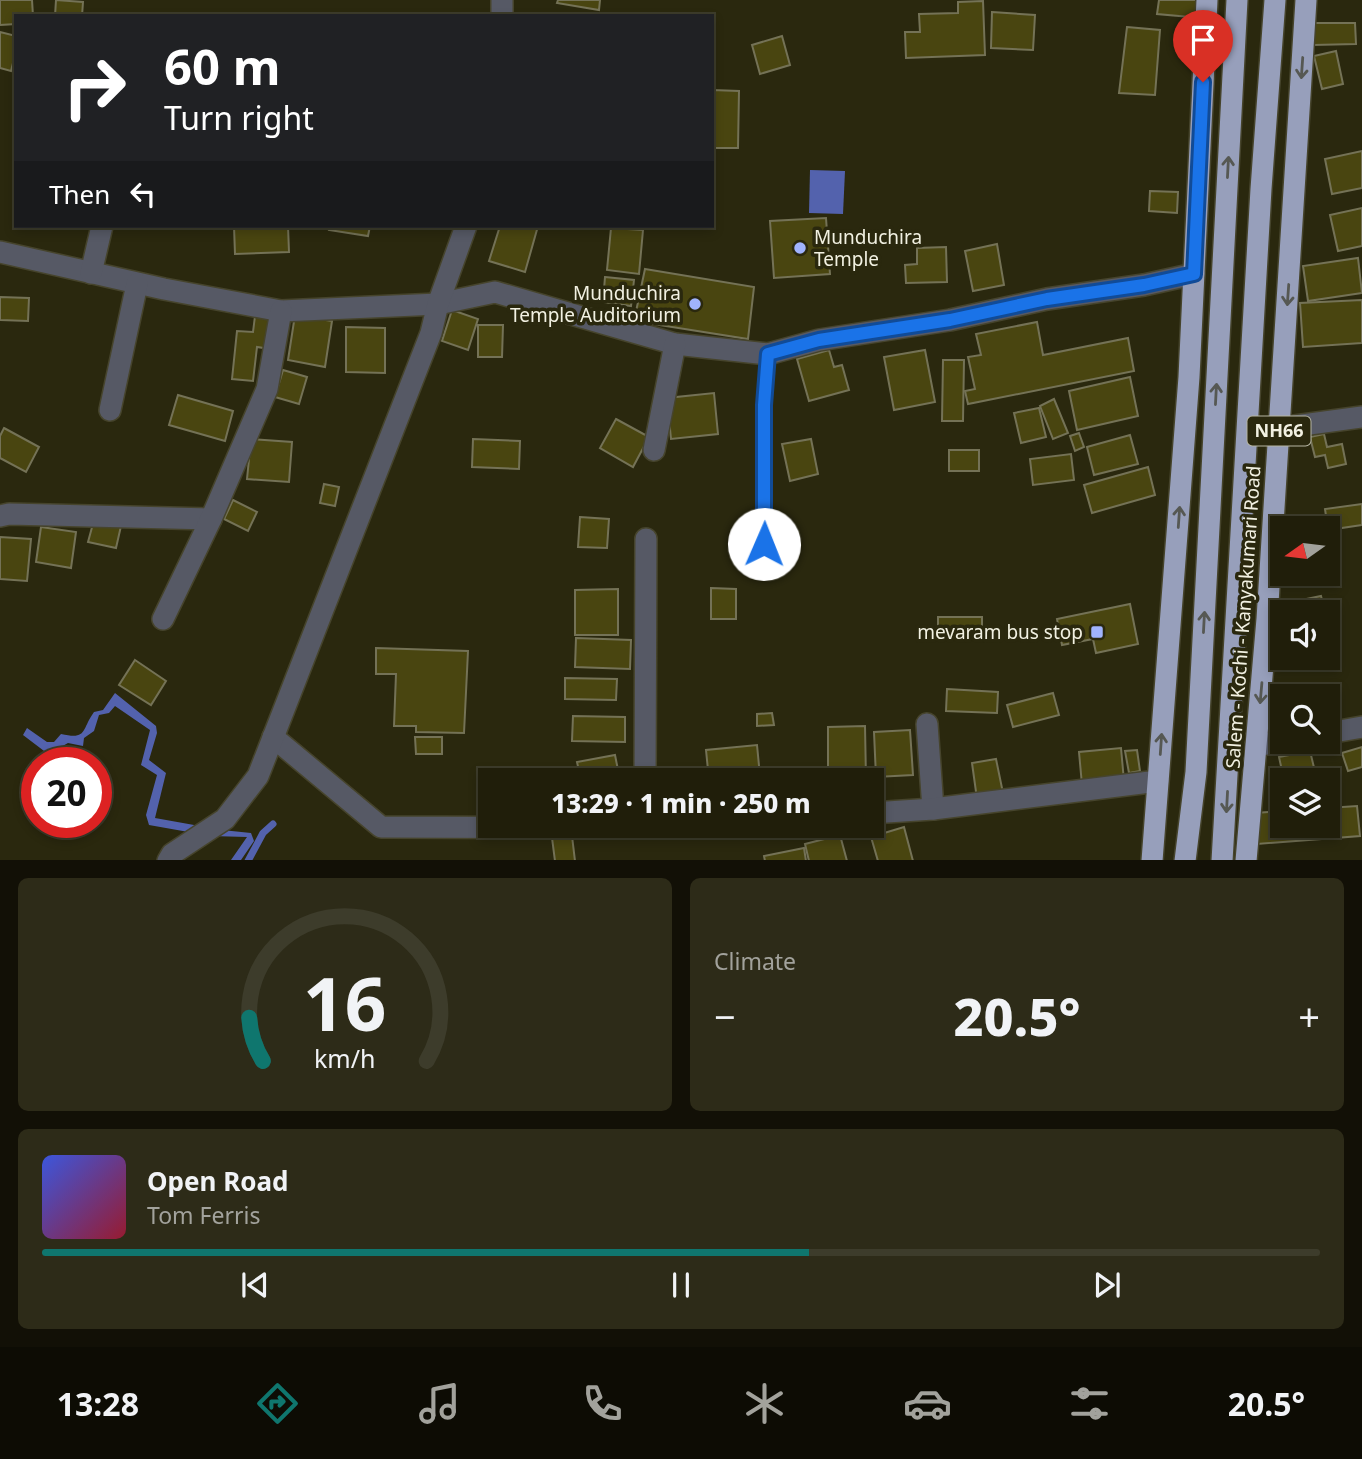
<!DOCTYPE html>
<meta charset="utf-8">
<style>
:root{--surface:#201e0a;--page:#2d2b18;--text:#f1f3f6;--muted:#a2a29c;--line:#3d3c2b;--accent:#0f766e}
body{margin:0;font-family:"Noto Sans",sans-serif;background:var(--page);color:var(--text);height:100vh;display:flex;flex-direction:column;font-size:26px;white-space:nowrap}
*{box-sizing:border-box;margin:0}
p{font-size:23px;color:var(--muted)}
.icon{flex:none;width:38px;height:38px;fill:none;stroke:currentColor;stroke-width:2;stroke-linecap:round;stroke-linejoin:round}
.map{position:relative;height:860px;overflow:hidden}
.panel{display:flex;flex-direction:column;gap:18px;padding:18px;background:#121006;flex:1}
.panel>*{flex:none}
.top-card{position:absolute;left:14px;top:14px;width:700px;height:214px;border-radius:0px;box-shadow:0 4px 10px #0003,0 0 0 2px var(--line);background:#202124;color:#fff;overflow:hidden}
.needle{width:46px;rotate:256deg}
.buttons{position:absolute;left:1270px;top:516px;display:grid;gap:14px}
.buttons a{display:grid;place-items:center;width:70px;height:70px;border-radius:0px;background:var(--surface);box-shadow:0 4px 10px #0003,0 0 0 2px var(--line);font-size:35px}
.speed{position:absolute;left:21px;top:747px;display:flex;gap:14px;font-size:35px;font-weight:700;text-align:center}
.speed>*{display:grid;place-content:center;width:91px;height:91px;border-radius:50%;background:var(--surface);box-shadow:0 4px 10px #0003,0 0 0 2px var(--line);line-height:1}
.speed .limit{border:10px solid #d22;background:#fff;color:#111}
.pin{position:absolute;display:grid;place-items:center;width:60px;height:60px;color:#fff;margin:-72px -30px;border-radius:50% 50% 50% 0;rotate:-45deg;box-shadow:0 0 7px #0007}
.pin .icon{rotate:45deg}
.me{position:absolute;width:77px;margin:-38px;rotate:1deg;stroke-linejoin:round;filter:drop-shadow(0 0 5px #0008)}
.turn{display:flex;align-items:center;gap:24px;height:147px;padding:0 35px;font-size:32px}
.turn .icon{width:91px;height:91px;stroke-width:2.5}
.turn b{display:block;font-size:49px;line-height:60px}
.then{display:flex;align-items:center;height:66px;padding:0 35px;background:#0003;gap:14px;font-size:26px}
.big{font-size:52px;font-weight:800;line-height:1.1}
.panel .tile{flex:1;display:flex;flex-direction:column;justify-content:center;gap:10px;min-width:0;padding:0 24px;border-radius:10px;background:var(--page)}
.panel .dial{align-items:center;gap:0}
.dial svg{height:182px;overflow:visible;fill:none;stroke:var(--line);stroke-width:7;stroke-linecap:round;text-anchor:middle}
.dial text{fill:var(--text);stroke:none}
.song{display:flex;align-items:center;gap:21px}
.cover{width:84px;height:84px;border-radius:10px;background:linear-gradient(135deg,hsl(230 70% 55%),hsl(350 70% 35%))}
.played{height:7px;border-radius:4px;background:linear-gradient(90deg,var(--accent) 60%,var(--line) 60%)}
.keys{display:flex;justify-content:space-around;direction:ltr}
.heat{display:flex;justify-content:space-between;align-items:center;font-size:38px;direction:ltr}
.panel .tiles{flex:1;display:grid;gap:18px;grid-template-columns:1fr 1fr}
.tile:last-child{grid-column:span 2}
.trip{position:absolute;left:478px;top:768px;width:406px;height:70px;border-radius:0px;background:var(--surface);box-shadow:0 4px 10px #0003,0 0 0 2px var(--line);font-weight:800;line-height:70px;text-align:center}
.tab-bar{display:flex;height:112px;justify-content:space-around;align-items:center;background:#0d0c04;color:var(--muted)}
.tab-bar .icon{width:49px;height:49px}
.tab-bar .active{color:var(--accent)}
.tab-bar b{font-size:32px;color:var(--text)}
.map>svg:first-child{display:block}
.water{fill:#5362ad}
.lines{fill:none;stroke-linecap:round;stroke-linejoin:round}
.stream{stroke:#5362ad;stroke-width:7}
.building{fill:#494510;stroke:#747256;stroke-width:2}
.lane-casing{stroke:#46442c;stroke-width:14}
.street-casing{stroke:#46442c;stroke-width:24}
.highway-casing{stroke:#46442c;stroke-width:24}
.lane{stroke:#565965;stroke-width:10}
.street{stroke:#565965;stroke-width:21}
.highway{stroke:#979fbb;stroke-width:21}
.oneway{stroke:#565853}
.route-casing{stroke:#114b97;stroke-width:18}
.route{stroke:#1a73e8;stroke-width:12}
.poi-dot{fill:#a0b3fd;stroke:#2a280e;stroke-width:2.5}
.labels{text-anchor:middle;stroke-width:7;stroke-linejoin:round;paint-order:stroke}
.shield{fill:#2a280e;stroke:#b6b5a2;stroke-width:2}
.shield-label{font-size:18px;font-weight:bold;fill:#f2f1e2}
.poi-label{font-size:19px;fill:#f2f1e2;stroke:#2a280e;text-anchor:end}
.street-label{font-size:19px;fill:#f2f1e2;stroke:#2a280e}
</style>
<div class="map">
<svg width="1362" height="861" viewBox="0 0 1362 861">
<rect width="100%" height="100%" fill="#2a280e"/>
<!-- water -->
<g class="water">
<polygon points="810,170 845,171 843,214 809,213"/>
<path d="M115 693 156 726 157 733 149 760 166 773 155 818 222 830 251 833 254 841 241 860H231L247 837 211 836 149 825 146 815 157 775 141 765 150 730 115 706 109 713 99 715 94 731 84 738 83 746 68 743 59 748 57 755 48 754 23 735 27 728 47 742H54L61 734C88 740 81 730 94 712L103 710Z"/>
</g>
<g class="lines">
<!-- stream -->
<polyline class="stream" points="248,861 263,833 273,824"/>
</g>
<!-- building -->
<g class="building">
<polygon points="0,0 32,0 33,16 16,16 16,24 0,25"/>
<polygon points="56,0 83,2 82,16 55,16"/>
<polygon points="558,0 600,0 599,10 557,3"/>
<polygon points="1159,0 1202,0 1201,18 1157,14"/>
<polygon points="983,1 985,55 906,58 905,32 920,32 919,14 958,13 958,2"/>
<polygon points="992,12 1035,15 1033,50 991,48"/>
<polygon points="1313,23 1355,23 1356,44 1313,45"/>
<polygon points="1127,27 1160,30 1155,95 1119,93"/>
<polygon points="0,32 16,36 16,51 11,71 0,68"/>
<polygon points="782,36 790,65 760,74 752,45"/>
<polygon points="1336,51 1343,84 1322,89 1314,56"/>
<polygon points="712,90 739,91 738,148 712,148"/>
<polygon points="1362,151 1362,188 1332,194 1325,159"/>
<polygon points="1150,191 1178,192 1177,213 1149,211"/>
<polygon points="1362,208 1362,246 1338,251 1330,215"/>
<polygon points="826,218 830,274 774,278 770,221"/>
<polygon points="234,226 288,226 289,252 235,254"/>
<polygon points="330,226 370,226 368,236 329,230"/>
<polygon points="500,226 538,226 525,272 489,261"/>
<polygon points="611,228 643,230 639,274 607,270"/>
<polygon points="997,244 1004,285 973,291 965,251"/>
<polygon points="946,247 947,282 906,283 905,265 917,264 917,248"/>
<polygon points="1358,258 1362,293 1308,301 1303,266"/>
<polygon points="645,269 754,287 748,339 634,321"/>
<polygon points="605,277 634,280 631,306 603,302"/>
<polygon points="0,297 29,298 28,321 0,320"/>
<polygon points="1362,300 1362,343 1303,347 1300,303"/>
<polygon points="452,310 478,319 468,350 442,341"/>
<polygon points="295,315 332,321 325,367 288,360"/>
<polygon points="255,316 273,318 270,349 257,347 253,381 232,379 237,331 253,332"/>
<polygon points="1037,322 1043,355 1128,338 1134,371 968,404 965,391 975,389 968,357 981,355 976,334"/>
<polygon points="478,325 503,325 502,357 478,357"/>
<polygon points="346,327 385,328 385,373 346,372"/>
<polygon points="829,350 834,367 842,365 849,390 809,401 797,359"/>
<polygon points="925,350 935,402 894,410 884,357"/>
<polygon points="943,360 964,360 963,421 942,421"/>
<polygon points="283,370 307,377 299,404 275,397"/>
<polygon points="1130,377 1138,416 1077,430 1069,391"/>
<polygon points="714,393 718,434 671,439 667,398"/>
<polygon points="178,395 233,411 225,441 169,425"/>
<polygon points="1054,399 1068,433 1053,439 1040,406"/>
<polygon points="1039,408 1046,437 1021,443 1014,413"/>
<polygon points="616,419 649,437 633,467 600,448"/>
<polygon points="4,428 39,447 26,472 0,458 0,436"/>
<polygon points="1079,433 1084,447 1075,451 1070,436"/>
<polygon points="1324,434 1327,447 1342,444 1346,464 1328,468 1325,455 1315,457 1310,437"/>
<polygon points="1130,435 1138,464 1094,475 1087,447"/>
<polygon points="251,439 292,442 289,482 247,479"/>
<polygon points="473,439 520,441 519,469 472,467"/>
<polygon points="811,439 818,474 790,481 782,444"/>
<rect x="949" y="450" width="30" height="21"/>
<polygon points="1071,454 1074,480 1033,485 1030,459"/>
<polygon points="1148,467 1155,495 1092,513 1084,485"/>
<polygon points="324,484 339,487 335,506 320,503"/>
<polygon points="233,500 257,512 248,531 224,519"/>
<polygon points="1362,504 1362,525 1328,530 1325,509"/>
<polygon points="580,517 609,519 607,548 578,547"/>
<polygon points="94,520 121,526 116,548 88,542"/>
<polygon points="41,527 76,532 71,568 36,562"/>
<polygon points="0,537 31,539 27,581 0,579"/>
<polygon points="711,588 736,589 736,619 711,619"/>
<polygon points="618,589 618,635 575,635 575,590"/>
<polygon points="1321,596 1325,612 1289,612 1287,603"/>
<polygon points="1130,604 1138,644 1096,653 1093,639 1062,645 1057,619"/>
<rect x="938" y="617" width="44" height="22"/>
<polygon points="576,638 631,640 630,669 575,667"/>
<polygon points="376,648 468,651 464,733 416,732 416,726 394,726 396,674 376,674"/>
<polygon points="135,660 166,681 151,705 119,685"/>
<polygon points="565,678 617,679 616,700 565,699"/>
<polygon points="947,689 998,692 997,713 946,711"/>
<polygon points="1053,693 1059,715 1013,727 1007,705"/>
<polygon points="772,713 774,725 757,726 757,714"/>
<polygon points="573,716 625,717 625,742 572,741"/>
<polygon points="865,726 866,780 828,780 828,727"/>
<polygon points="910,730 913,775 876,777 874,732"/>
<polygon points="415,737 442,737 442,754 416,754"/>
<polygon points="757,745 760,776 709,780 706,750"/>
<polygon points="1362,747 1362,767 1348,771 1342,753"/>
<polygon points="1121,748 1124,781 1082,785 1079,752"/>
<polygon points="1137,750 1140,771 1129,773 1125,751"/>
<polygon points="1310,751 1317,780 1284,780 1279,757"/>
<polygon points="615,755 620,780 581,780 577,762"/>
<polygon points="996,759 1003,793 977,799 972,763"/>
<polygon points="1357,806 1360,836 1257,844 1255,813 1283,811 1283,826 1328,826 1328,808"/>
<polygon points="904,827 913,861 878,861 871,837"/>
<polygon points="840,835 847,861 809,861 805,844"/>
<polygon points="572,836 575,861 555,861 552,838"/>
<polygon points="804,848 806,861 765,861 764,856"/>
</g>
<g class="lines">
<defs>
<polyline id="lane" points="764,543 764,405 768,354"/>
<g id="street">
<polyline points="502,16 502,0"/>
<polyline points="0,252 164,289 281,311 438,304 495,292 675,344 768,354 819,340 950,320 1047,299 1144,285 1194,274"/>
<polyline points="91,273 102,226"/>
<polyline points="110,410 137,284"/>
<polyline points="1280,428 1362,417"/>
<polyline points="654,450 675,344"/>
<polyline points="0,516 9,514 211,519"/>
<polyline points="163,619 211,519 267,389 281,311"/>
<polyline points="927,724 933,809"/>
<polyline points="1328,733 1362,727"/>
<polyline points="273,737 381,827 645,828 679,826"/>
<polyline points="1256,746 1283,741"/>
<polyline points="645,780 646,539"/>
<polyline points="872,813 933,809 1158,781"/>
<polyline points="168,861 172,854 225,819 258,776 431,333 438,304 466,226"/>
</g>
<g id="highway">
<polyline points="1152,861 1189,377 1207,0"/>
<polyline points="1185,861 1196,772 1237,0"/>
<polyline points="1222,861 1261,189 1275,0"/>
<polyline points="1246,861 1267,619 1306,0"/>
</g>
</defs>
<!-- lane casing -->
<use href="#lane" class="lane-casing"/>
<!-- street casing -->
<use href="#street" class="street-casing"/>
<!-- highway casing -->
<use href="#highway" class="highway-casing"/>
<!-- lane -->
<use href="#lane" class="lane"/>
<!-- street -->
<use href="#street" class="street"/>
<!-- highway -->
<use href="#highway" class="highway"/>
</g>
<!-- one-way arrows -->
<defs><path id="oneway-shaft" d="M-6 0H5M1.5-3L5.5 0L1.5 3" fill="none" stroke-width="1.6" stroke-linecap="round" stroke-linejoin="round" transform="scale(1.75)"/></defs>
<g class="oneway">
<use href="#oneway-shaft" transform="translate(1302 68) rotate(94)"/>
<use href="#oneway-shaft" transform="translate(1228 167) rotate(-87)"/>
<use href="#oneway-shaft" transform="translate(1288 295) rotate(94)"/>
<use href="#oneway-shaft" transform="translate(1216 394) rotate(-87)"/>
<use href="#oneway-shaft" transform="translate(1179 517) rotate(-86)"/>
<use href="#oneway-shaft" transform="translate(1204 622) rotate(-87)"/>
<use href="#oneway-shaft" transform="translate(1261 693) rotate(95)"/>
<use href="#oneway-shaft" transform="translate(1161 744) rotate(-86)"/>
<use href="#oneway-shaft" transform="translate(1227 802) rotate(93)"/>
</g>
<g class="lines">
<defs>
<polyline id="route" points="764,544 764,405 768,354 819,340 950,320 1047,299 1144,285 1194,274 1203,82"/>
</defs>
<!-- route casing -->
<use href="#route" class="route-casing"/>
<!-- route -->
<use href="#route" class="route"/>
</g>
<!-- markers -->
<g class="poi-dot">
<circle cx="800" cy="248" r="7"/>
<circle cx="695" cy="304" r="7"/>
<rect x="1090" y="625" width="14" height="14" rx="3.5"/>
</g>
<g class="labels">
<!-- shield labels -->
<rect class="shield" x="1247.5" y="416.5" width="63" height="29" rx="5"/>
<g class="shield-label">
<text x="1279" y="437">NH66</text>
</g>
<!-- poi labels -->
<g class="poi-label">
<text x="814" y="244" text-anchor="start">Munduchira<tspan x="814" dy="22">Temple</tspan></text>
<text x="681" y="300">Munduchira<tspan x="681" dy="22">Temple Auditorium</tspan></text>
<text x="1083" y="639">mevaram bus stop</text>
</g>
<!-- street labels -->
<g class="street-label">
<text transform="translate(1243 617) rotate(-86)" y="7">Salem - Kochi - Kanyakumari Road</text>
</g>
</g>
</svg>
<div class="buttons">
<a><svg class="needle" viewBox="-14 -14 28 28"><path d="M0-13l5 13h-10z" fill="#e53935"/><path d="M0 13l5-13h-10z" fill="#a2a29c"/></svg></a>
<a><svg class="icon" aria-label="sound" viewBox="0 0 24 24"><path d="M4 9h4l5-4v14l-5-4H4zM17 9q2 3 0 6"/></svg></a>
<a><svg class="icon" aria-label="search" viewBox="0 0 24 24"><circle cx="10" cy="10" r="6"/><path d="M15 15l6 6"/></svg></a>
<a><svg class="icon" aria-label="layers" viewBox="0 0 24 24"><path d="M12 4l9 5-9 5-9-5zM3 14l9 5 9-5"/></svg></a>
</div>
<div class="speed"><div class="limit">20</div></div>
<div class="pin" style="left:1203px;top:82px;background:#d93025"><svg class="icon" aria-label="arrive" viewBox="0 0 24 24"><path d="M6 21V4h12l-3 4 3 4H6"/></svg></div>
<svg class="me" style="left:764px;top:544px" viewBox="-20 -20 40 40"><circle r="19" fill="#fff"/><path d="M0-13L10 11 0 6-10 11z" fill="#1a73e8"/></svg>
<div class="trip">13:29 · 1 min · 250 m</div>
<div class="top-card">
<div class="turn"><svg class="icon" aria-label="right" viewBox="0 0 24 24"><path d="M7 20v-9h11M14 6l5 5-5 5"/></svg><div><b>60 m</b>Turn right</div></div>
<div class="then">Then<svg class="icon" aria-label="left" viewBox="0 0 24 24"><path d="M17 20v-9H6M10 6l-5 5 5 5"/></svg></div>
</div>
</div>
<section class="panel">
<div class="tiles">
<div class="tile dial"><svg viewBox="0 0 100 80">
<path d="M14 69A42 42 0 1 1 86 69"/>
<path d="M14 69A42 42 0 0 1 8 50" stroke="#0f766e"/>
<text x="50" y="56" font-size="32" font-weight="700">16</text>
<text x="50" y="72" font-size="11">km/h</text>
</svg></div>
<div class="tile"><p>Climate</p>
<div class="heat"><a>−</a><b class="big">20.5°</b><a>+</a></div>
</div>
<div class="tile">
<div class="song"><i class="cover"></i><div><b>Open Road</b><p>Tom Ferris</p></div></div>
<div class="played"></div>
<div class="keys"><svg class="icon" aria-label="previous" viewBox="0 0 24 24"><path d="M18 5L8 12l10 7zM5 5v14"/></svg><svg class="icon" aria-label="pause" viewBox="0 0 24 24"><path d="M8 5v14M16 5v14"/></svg><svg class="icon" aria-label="next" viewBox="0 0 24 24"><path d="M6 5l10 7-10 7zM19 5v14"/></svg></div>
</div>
</div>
</section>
<nav class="tab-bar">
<b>13:28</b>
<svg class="icon active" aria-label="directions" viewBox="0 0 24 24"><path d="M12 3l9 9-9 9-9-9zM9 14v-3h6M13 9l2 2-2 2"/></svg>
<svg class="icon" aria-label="music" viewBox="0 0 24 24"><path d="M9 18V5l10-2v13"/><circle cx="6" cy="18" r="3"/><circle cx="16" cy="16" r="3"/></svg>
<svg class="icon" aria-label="phone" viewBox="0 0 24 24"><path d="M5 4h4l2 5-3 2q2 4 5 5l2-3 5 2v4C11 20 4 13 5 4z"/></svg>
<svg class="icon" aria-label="climate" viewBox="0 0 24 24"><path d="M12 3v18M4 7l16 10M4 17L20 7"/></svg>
<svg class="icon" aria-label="car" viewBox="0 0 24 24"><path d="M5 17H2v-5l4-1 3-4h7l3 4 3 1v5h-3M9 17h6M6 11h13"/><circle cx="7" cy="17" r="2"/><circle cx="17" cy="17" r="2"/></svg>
<svg class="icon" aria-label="filters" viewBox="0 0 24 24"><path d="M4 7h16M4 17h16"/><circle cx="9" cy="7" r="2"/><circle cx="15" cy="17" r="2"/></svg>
<b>20.5°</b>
</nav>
